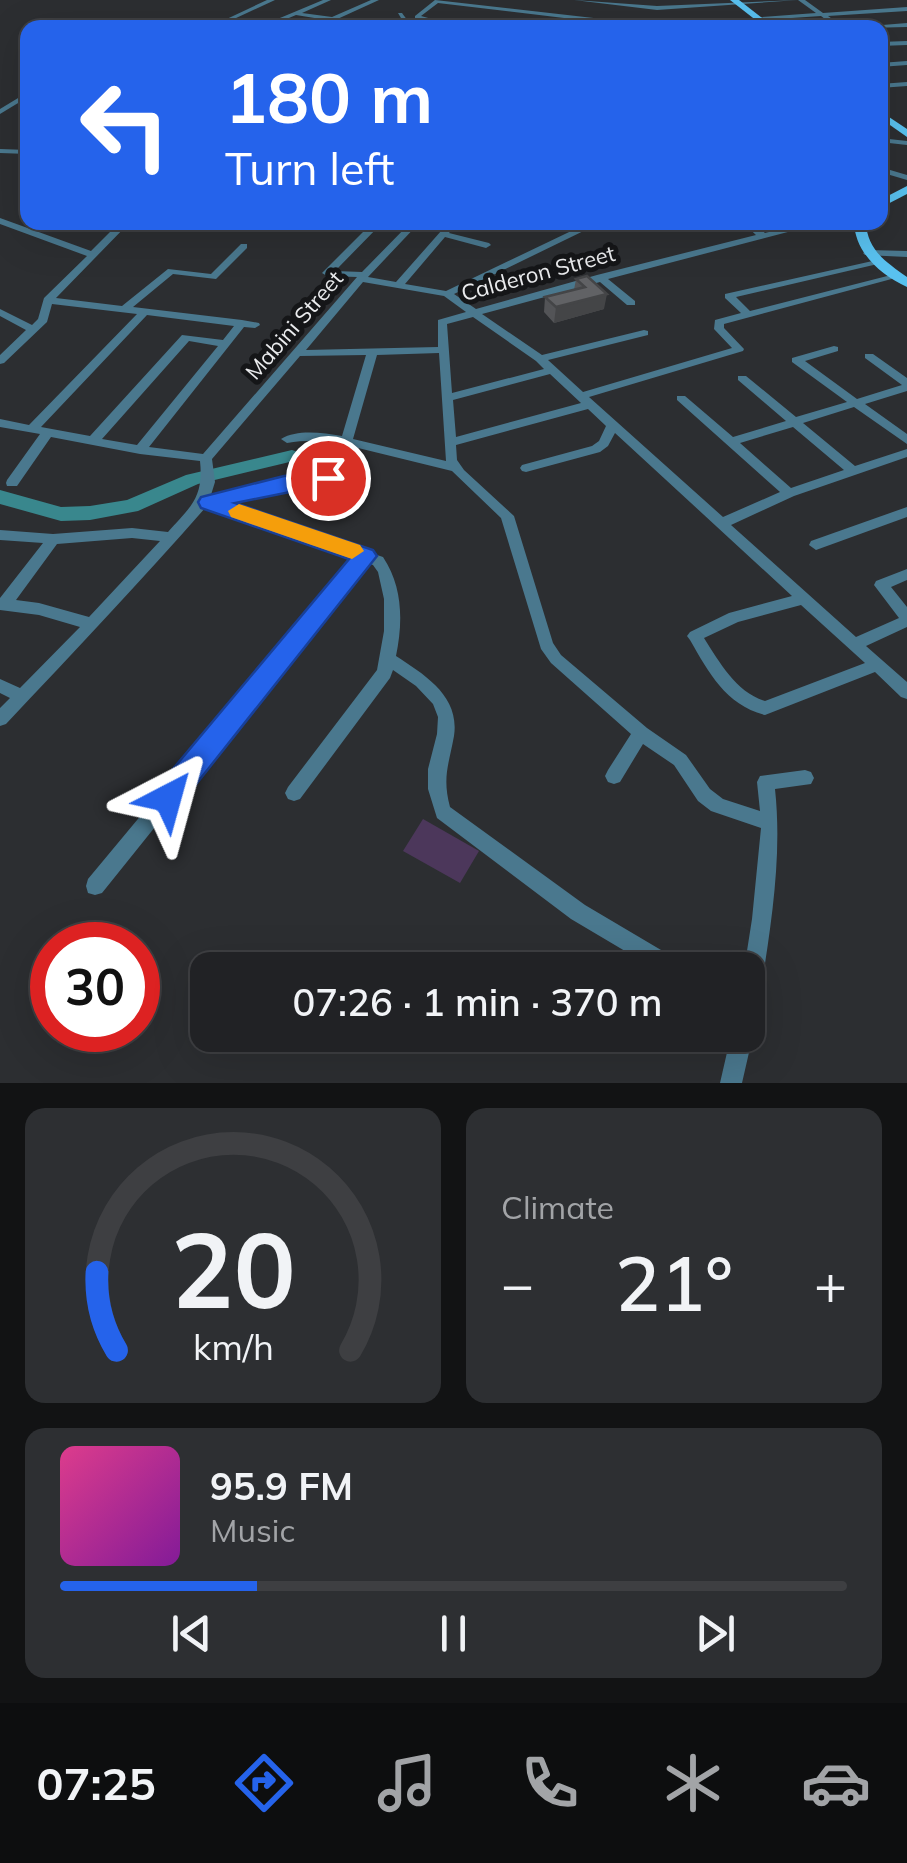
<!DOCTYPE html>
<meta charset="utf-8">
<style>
:root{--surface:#212225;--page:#2d2f32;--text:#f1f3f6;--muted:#a2a4a7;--line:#3e3f42;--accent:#2563eb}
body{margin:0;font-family:Mulish,sans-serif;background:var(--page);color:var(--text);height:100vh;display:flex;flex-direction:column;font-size:38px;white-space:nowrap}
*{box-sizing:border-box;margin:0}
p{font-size:32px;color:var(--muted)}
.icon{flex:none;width:55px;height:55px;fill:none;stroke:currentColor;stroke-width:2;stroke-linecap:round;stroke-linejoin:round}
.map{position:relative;height:1083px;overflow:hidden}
.sheet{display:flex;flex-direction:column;gap:25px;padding:25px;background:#121314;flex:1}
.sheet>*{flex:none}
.guide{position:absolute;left:20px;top:20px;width:868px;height:210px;border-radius:20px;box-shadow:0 10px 40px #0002,0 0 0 2px var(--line);background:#2563eb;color:#fff;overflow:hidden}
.speed{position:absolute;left:30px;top:922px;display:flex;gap:20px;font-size:50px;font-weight:700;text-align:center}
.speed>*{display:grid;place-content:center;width:130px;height:130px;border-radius:50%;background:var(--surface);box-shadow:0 10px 40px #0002,0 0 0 2px var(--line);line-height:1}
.speed .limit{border:15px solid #d22;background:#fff;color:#111}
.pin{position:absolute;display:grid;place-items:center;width:85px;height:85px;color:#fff;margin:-42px;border:5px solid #fff;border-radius:50%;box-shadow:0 2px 10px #0007}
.me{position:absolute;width:110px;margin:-55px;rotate:39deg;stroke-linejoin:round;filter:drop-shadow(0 0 8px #0008)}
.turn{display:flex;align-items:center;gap:35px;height:210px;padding:0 40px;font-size:45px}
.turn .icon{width:130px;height:130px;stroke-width:2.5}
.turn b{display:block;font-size:70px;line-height:85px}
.big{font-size:75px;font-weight:600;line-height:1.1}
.sheet .tile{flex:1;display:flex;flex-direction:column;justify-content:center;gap:15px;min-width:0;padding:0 35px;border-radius:20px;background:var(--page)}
.sheet .dial{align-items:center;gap:0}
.dial svg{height:260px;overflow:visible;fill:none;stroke:var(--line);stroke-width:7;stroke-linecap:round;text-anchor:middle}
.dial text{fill:var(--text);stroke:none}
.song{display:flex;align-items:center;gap:30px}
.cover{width:120px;height:120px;border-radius:15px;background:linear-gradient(135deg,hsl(330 70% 55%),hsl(290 70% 35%))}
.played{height:10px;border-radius:5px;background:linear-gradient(90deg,var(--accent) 25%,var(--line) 25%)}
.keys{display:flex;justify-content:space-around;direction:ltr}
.heat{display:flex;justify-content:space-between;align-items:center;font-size:55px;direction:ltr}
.sheet .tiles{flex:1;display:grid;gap:25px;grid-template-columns:1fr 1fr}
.tile:last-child{grid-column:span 2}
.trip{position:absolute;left:190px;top:952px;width:575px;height:100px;border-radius:20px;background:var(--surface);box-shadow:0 10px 40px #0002,0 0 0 2px var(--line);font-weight:600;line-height:100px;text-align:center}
.menu{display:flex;height:160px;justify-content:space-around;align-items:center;background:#0d0e0f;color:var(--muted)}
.menu .icon{width:70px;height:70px}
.menu .current{color:var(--accent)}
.menu b{font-size:45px;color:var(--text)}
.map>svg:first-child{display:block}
.green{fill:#4c375b}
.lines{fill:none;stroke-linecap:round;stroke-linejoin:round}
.river{fill:#39878d;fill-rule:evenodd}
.minor{fill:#4a788e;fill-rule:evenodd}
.major{fill:#59c1ef;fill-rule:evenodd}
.wall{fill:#535457}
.shaded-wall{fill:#444547}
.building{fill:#616265;stroke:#444547;stroke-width:2.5}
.route{fill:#2563eb;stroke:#184099;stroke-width:2.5}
.slow{fill:#f59e0b}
.labels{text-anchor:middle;stroke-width:10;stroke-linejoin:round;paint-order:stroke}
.far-street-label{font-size:22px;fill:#eaebed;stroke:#151618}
</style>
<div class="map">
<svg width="907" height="1083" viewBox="0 0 907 1083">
<rect width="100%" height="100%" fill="#2c2e31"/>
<!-- green -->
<polygon class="green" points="423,819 479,851 460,883 403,851"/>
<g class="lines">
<!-- river -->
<polygon class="river" points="292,450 298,452 301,456 298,460 198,484 138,511 90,520 61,521 0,504 0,490 61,507 90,506 127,500 186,475"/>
<!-- minor -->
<g class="minor">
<polygon points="267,0 275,0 221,25 216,24"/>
<polygon points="323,0 331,0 302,13 332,17 371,0 379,0 333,21 296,15 265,28 256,28"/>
<polygon points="435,0 655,25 816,13 798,0 805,0 823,13 907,7 907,11 828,16 845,28 837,28 821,16 647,28 438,3 421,16 439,21 439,23 415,18 415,16"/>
<polygon points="574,0 657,6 798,0 657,10"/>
<polygon points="398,13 402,13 413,28 407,28"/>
<polygon points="509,21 557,26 560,28 509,25 463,28"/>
<polygon points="907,23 907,27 867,28 870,26"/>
<polygon points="907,41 907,45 880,46 880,42"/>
<polygon points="907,61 907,65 880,67 880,63"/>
<polygon points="907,82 907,86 880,88 880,84"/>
<polygon points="28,92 28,97 0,114 0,109"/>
<polygon points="880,138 907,141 907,145 880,142"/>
<polygon points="0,149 28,150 28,154 0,153"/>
<polygon points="880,167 907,175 907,180 880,172"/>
<path d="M0 218 91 251 120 222H130L56 298 122 306 168 269 211 274 241 244H247V248L216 279 173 274 133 307 242 320 259 323 260 325 255 328 244 327 149 447 203 454 357 277 327 276 322 273 373 222H383L335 271 362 272 411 222H420L368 277 396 282 449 222H458L449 233 489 243 491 245 486 248 445 237 405 284 446 291 590 222H602L454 294 476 309 597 275 756 235 742 222H752L765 233 809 222H826L608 279 635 301V305H627L600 282 482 314 542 355 644 330 648 331V335L548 360 583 392 732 348 714 329 715 320 741 313 725 298V294L877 260 882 263 736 297 750 311 899 273V277L724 324V328L744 349 743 351 589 397 723 517 780 492 677 400V396H685L733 437 786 421 738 380V376H746L796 417 847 402 792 362V358L834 346 838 347V351L805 361 857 399 902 385 865 358V354H873L907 378V391L865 404 907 434V444L854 407 803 423 855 466 907 449V457L794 496 731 525 856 637 899 618 874 585 876 581 907 569V580L891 587 907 607V627L866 646 907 682V699L901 697 875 672 765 715C726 705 709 673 690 640L687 636 690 632 729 613 792 596 615 433 608 446 600 452 526 472 522 471 520 468 522 465 592 446 599 441 606 426 588 409 456 445 457 460 464 470 514 516 553 643 561 655 647 728 686 755 710 789 723 799 760 811 757 782 760 776 805 770 811 772 814 778 811 784 775 789C783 862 769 937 758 1009L755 1016 748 1019V970H744L752 919 761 828 711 811 698 801 674 765 643 744 620 782 614 784 608 782 605 776 608 770 631 734 551 663 541 649 501 518 452 471 350 446 346 447C328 439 307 440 287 443L281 439C298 429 322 433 342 436L366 355 300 356 212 459 215 482 210 498 284 480 333 475 334 478 333 481 328 482 284 488 225 504 383 557C403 587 403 622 396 656 425 675 460 696 454 736 449 764 442 777 450 807L585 905 683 963 686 970H657L571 919 437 818 428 789V769L437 734 438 717 433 704 416 686 393 670 390 678 300 799 294 801 288 799 285 793 288 787 377 670 384 631V599L378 572 373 565 367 563 102 893 95 895 88 893 86 886 88 879 355 558 206 507C142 580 74 652 6 724L0 726V708L10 698 0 693V679L20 688 80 627 39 615 0 610V598L43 543 0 540V530L53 534 132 528 168 532C190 507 204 498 200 461L140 454 51 437 17 486H7L6 483 7 480 40 434 0 427V419L29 425 137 314 52 304 47 322 4 363 0 364V355L26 330 0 316V309L32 325 38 319 44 298 87 256 0 224ZM363 282 444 296 466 312 438 320V347L306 350ZM147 315 234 326 223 340 182 335 90 436 41 427ZM473 317 536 361 544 369 452 393 447 324ZM189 341 218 346 137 445 102 439ZM439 353 446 461 353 439 377 355ZM550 374 581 403 456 437 453 400ZM793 427 844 470 791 488 740 443ZM132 538 160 541 89 617 39 603 16 600 57 544ZM801 605 865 663 765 701C736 692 720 663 704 638L738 622Z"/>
<polygon points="184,222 194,222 186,231 180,231 178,229"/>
<polygon points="716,222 739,222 693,232 688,229"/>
<polygon points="868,250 907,251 907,257 865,255 863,253"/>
<polygon points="907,507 907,517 816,550 809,545 811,541"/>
<polygon points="748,1027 753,1035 742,1083 720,1083 731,1035 748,1035"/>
</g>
<!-- major -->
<g class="major">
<polygon points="730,0 739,0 775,28 766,28"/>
<polygon points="880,111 907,129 907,137 880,118"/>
<polygon points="907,186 907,194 880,208 880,200"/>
<path d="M854 222H866C867 250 886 262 907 277V287C881 275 855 253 854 222Z"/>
</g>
</g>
<!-- wall -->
<polygon class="wall" points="576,279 604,309 554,323 544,312 545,297 574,290"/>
<!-- shaded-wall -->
<polygon class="shaded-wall" points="607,294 604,309 554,323 556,307"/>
<!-- building -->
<polygon class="building" points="587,276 607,294 556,307 545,297 585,287 576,279"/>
<!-- route -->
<polygon class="route" points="328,471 335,473 338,478 335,483 235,503 373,550 377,556 178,807 168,811 157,807 153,798 157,788 349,559 201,508 198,502 201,497 284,476"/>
<!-- slow -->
<polygon class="slow" points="239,504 360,545 364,551 352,559 231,517 228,511"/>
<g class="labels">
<!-- far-street labels -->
<g class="far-street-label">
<text transform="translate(538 273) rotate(-15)" y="8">Calderon Street</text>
<text transform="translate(294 325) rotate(-49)" y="8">Mabini Street</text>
</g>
</g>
</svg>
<div class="speed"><div class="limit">30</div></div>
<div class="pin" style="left:328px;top:478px;background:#d93025"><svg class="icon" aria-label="arrive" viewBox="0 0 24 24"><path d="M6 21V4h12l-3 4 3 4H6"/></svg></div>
<svg class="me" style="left:168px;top:798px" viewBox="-20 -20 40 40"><path d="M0-17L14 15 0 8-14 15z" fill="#2563eb" stroke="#fff" stroke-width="4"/></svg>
<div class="trip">07:26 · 1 min · 370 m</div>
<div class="guide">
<div class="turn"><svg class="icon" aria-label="left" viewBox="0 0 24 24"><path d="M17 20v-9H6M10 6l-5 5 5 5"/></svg><div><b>180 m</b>Turn left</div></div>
</div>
</div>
<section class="sheet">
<div class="tiles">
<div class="tile dial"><svg viewBox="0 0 100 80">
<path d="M14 69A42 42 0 1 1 86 69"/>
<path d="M14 69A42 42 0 0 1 8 45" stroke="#2563eb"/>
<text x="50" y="56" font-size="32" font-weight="700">20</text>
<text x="50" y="72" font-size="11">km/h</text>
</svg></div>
<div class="tile"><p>Climate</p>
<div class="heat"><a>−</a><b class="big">21°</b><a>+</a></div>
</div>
<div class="tile">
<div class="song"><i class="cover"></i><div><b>95.9 FM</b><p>Music</p></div></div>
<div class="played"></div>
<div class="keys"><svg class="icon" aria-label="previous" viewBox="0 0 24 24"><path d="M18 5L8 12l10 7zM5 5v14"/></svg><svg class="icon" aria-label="pause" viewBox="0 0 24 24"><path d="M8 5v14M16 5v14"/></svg><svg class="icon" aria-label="next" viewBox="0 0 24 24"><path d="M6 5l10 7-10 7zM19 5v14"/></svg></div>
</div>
</div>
</section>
<nav class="menu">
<b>07:25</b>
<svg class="icon current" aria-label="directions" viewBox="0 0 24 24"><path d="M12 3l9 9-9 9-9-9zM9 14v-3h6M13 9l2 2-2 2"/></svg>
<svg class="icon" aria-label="music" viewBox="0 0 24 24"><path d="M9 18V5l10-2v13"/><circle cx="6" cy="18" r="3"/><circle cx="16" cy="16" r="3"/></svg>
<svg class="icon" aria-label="phone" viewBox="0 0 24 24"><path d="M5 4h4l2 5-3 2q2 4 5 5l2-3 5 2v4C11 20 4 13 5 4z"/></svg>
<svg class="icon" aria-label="climate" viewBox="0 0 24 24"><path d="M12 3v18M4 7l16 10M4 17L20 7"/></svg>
<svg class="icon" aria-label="car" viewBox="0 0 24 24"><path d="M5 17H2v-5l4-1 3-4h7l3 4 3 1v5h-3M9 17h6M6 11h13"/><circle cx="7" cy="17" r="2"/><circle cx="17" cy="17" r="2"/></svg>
</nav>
